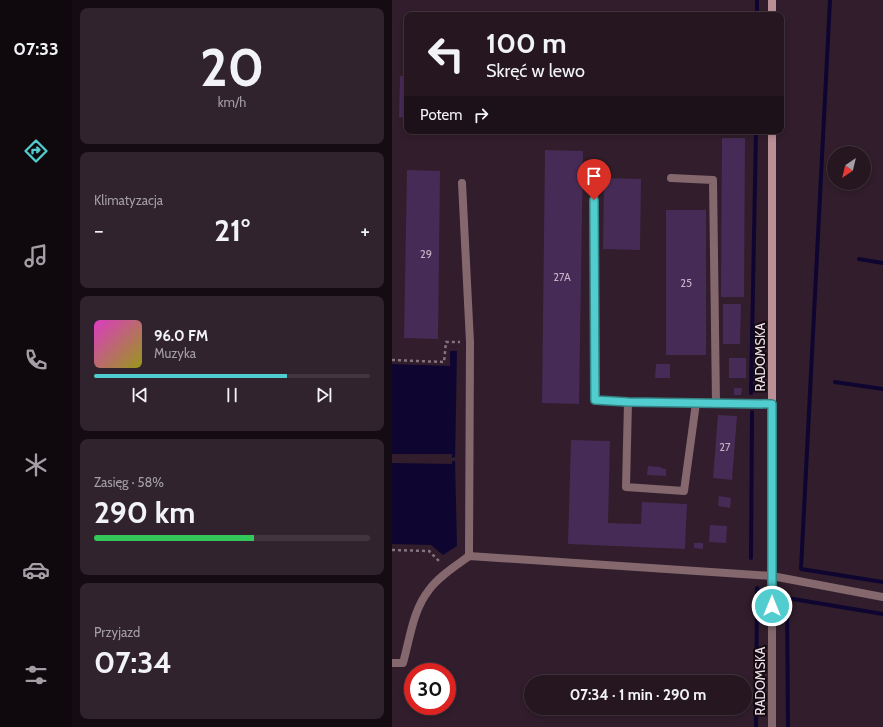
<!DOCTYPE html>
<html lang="pl">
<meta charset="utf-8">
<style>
:root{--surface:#251620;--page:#31232d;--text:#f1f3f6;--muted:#a39fa5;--line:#42353e;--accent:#52cdcf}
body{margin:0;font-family:Cabin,sans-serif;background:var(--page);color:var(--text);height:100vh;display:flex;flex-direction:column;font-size:15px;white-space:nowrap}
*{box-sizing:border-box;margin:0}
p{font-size:13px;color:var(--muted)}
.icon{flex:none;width:22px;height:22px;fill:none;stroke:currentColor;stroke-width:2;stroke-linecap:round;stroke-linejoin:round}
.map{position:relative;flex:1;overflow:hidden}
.sheet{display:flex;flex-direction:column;gap:8px;padding:8px;background:#140c12;width:320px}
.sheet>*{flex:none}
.hud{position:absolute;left:12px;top:12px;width:380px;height:122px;border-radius:8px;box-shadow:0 2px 6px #0003,0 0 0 1px var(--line);background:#251620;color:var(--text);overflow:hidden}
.needle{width:26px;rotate:215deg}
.buttons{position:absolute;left:435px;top:146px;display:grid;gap:8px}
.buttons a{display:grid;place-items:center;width:44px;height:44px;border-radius:50%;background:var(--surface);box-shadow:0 2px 6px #0003,0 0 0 1px var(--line);font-size:20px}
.speed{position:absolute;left:12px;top:663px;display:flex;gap:8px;font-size:20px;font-weight:700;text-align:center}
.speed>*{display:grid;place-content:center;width:52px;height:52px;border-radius:50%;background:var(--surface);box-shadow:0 2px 6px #0003,0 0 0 1px var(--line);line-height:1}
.speed .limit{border:6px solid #d22;background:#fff;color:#111}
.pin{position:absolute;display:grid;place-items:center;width:34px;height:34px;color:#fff;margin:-41px -17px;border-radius:50% 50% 50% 0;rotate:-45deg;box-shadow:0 0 4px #0007}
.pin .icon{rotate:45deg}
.me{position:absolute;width:44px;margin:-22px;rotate:0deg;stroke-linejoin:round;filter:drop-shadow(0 0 3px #0008)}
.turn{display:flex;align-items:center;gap:14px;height:84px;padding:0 16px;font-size:18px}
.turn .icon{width:52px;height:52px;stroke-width:2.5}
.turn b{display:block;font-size:28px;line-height:34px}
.then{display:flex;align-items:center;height:38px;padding:0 16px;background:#0003;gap:8px;font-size:15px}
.big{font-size:30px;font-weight:700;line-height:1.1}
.sheet .tile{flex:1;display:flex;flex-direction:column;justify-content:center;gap:6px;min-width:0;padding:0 14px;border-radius:8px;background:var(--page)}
.sheet .dial{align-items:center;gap:0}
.dial b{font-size:52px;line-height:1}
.song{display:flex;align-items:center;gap:12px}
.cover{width:48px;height:48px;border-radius:6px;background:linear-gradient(135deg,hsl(310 70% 55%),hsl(60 70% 35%))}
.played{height:4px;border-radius:2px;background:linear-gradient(90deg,var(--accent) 70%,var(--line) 70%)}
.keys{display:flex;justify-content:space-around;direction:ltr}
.heat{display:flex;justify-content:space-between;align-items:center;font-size:22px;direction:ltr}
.charge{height:6px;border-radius:3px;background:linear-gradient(90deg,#34c759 58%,var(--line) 0)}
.trip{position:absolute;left:132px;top:675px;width:228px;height:40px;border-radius:20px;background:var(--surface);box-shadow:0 2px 6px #0003,0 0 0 1px var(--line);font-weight:700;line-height:40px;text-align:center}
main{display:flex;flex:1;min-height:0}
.menu{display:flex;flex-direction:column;width:72px;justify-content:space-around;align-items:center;background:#0f090d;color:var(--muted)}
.menu .icon{width:28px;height:28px}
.menu .active{color:var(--accent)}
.menu b{font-size:18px;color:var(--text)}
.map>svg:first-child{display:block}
.water{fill:#0e0631}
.pier{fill:#311d2b}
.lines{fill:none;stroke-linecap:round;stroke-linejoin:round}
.stream{stroke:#0e0631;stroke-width:4}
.building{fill:#462b56}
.path{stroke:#85737f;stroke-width:2.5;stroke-dasharray:3 3;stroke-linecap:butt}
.lane{stroke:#84686d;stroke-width:8}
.street{stroke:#84686d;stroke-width:8}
.secondary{stroke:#bb8f96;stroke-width:8}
.route-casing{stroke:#358587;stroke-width:10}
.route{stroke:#52cdcf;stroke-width:7}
.labels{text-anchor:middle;stroke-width:4;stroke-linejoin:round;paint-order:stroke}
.number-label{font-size:11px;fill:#c3b2c4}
.street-label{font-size:13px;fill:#eddfe8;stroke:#140a10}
</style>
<main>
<nav class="menu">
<b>07:33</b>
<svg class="icon active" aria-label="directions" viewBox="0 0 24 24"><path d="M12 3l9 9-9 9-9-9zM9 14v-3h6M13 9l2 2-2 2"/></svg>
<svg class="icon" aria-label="music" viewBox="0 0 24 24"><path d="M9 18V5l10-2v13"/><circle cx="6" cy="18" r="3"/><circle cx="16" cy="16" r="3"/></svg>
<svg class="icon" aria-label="phone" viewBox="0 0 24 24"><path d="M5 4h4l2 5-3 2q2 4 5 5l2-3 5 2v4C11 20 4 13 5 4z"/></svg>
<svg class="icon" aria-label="climate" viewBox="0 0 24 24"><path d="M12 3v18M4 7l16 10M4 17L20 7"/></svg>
<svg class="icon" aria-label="car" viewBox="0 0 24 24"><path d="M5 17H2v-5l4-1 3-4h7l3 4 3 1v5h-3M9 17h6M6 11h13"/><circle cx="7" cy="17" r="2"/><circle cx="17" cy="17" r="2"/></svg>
<svg class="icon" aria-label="filters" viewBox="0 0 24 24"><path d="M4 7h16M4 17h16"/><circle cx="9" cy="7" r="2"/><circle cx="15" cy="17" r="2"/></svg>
</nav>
<section class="sheet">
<div class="tile dial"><b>20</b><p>km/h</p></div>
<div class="tile"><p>Klimatyzacja</p>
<div class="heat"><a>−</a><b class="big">21°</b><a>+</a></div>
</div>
<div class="tile">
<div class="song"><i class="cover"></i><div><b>96.0 FM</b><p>Muzyka</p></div></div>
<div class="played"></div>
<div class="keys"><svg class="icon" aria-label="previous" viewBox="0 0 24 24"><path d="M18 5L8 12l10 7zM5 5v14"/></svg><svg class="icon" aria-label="pause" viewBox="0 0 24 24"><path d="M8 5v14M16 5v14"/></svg><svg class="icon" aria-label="next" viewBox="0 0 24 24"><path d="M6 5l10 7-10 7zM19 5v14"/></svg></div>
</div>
<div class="tile"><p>Zasięg · 58%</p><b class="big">290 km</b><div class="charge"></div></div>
<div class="tile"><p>Przyjazd</p><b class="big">07:34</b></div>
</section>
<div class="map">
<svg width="491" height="727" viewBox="0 0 491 727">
<rect width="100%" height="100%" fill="#311d2b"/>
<!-- water -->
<polygon class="water" points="58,351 65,351 63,461 65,546 51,555 39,545 0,544 0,364 58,366"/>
<!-- pier -->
<polygon class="pier" points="0,454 60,454 60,458 63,457 63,461 60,461 60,464 0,463"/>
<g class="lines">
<!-- stream -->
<g class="stream">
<polyline points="438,0 409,569 491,582"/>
<polyline points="365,15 365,0"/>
<polyline points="467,259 491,263"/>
<polyline points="443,382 491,389"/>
<polyline points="359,393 364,131"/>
<polyline points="359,558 360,412"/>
<polyline points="364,727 365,588"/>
<polyline points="396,727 395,598 491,614"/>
</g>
</g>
<!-- building -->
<g class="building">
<polygon points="8,76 15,76 15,118 7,117"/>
<polygon points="330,138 353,138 352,297 329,297"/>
<polygon points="153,150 191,151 187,404 150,403"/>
<polygon points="15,170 48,171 46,339 12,338"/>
<polygon points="212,178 249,179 248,250 211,249"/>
<rect x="274" y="210" width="40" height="145"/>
<polygon points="331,304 349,304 348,344 331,344"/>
<rect x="337" y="358" width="17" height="20"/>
<polygon points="264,364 278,364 278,378 263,378"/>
<polygon points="342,388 350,388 349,395 342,395"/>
<polygon points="326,415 345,416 340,480 321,478"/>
<polygon points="179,440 218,441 216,523 249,524 250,502 295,504 293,549 176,544"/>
<polygon points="256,466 269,467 269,468 274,469 274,476 255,475"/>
<polygon points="327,496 339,498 338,508 326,506"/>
<polygon points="318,525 335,526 334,543 317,542"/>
<polygon points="302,543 311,543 311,549 302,548"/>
</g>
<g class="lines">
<!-- path -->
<g class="path">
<polyline points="0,360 52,362 54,342 68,342"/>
<polyline points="0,550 37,551 49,563"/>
</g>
<!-- lane -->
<g class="lane">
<polyline points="202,169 203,400 236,402"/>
<polyline points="279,178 321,180 324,403"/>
<polyline points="70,183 78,342 77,556"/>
<polyline points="304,403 292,491 234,487 236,402 380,404"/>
<path d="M0 663H11C18 638 21 610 37 590 47 576 64 566 77 556L380 576"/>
</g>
<!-- street -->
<polyline class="street" points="380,727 380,576 491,597"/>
<!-- secondary -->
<g class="secondary">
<polyline points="380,15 380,0"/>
<polyline points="380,576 380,131"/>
</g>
</g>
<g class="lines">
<defs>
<polyline id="route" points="202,200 203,400 236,402 380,404 380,606"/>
</defs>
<!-- route casing -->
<use href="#route" class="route-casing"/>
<!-- route -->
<use href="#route" class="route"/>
</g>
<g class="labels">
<!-- number labels -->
<g class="number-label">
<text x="34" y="258">29</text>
<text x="170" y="281">27A</text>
<text x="294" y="287">25</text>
<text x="333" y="451">27</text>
</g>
<!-- street labels -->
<g class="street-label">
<text transform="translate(368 357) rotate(-90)" y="5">RADOMSKA</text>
<text transform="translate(368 681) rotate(-90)" y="5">RADOMSKA</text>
</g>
</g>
</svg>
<div class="buttons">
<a><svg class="needle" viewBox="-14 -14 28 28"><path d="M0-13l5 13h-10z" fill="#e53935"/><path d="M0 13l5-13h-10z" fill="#a39fa5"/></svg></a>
</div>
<div class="speed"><div class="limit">30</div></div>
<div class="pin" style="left:202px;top:200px;background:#d93025"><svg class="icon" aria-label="arrive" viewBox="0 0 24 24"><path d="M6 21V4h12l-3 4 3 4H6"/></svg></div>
<svg class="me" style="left:380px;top:606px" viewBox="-20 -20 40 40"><circle r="17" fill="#52cdcf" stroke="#fff" stroke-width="3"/><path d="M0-11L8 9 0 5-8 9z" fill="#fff"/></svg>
<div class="trip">07:34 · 1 min · 290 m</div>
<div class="hud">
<div class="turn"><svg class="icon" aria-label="left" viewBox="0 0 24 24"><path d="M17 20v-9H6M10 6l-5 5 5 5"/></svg><div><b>100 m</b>Skręć w lewo</div></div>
<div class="then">Potem<svg class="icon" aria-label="right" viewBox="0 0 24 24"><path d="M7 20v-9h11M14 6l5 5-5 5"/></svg></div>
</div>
</div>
</main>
